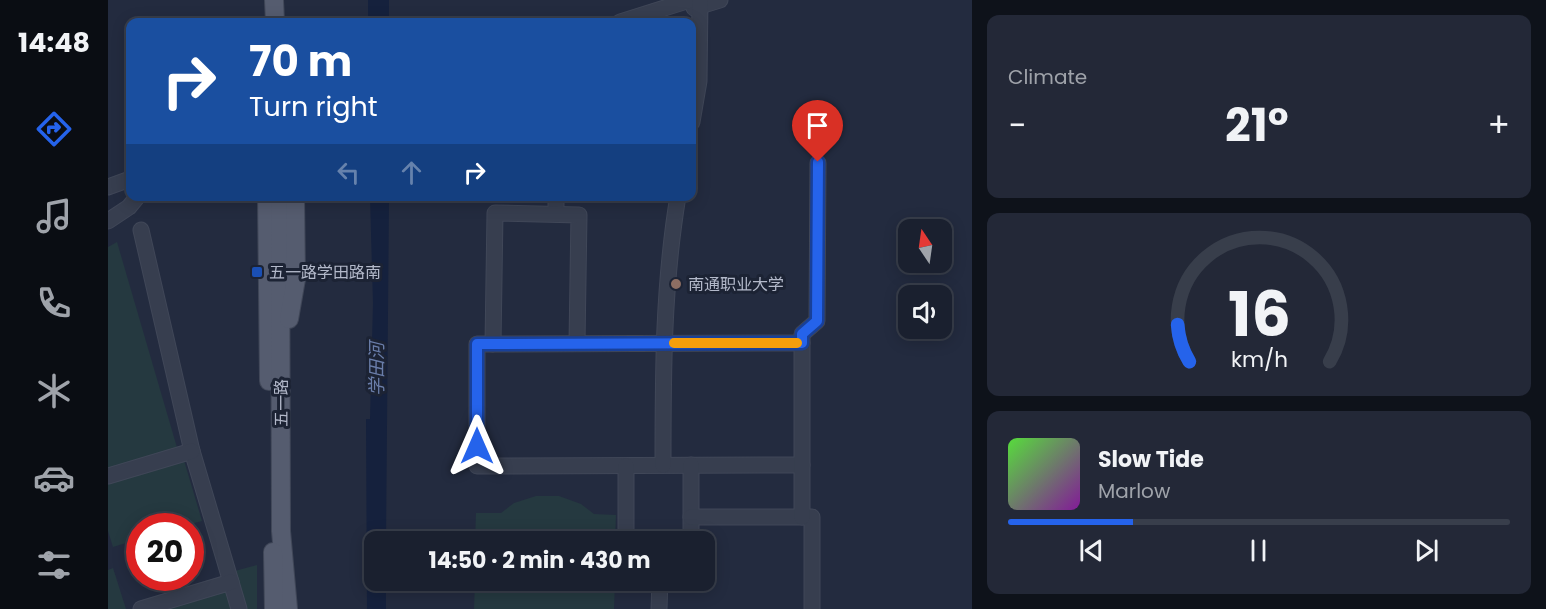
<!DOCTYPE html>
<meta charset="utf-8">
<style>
:root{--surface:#1a202f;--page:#232837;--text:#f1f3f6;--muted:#9fa3aa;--line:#383e4b;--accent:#2563eb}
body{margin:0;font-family:Poppins,"Noto Sans SC",sans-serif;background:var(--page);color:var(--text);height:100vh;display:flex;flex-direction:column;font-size:22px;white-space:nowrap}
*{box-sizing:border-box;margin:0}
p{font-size:20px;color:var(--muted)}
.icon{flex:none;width:33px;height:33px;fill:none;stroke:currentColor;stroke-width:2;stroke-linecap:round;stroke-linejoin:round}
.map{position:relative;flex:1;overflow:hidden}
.side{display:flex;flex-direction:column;gap:15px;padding:15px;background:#0e121a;width:574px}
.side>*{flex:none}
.top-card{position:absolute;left:18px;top:18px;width:570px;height:183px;border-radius:12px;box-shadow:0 3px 15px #0003,0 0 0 2px var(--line);background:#1a4fa0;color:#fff;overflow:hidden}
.needle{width:39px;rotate:347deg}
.controls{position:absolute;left:790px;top:219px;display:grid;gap:12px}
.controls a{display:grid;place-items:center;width:54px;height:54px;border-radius:12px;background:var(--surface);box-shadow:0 3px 15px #0003,0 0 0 2px var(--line);font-size:30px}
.speed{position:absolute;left:18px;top:513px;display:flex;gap:12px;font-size:30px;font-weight:700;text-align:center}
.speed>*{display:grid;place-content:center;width:78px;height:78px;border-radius:50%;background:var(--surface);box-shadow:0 3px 15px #0003,0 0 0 2px var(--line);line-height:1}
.speed .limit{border:9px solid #d22;background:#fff;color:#111}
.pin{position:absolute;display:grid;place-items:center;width:51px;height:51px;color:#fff;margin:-62px -26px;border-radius:50% 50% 50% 0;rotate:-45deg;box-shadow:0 0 6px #0007}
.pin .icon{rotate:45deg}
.me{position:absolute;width:66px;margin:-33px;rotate:0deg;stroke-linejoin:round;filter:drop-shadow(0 0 4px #0008)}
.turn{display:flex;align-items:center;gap:21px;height:126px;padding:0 24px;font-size:27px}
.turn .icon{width:78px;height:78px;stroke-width:2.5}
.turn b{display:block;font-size:42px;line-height:51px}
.lanes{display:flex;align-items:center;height:57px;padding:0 24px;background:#0003;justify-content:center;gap:30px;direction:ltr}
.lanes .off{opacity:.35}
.big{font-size:45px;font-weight:700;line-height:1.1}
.side .tile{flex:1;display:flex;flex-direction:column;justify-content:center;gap:9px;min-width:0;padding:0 21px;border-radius:12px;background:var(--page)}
.side .dial{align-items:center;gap:0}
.dial svg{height:156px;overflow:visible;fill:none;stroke:var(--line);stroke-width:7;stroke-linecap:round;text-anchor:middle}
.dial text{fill:var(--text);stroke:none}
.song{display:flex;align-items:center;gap:18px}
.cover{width:72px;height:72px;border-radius:9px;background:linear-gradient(135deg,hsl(110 70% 55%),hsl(290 70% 35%))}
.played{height:6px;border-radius:3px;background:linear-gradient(90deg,var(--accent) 25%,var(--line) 25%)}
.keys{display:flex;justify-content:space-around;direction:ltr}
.heat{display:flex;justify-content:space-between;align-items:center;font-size:33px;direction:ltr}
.trip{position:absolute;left:256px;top:531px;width:351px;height:60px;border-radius:12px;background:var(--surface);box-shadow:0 3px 15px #0003,0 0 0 2px var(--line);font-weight:700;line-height:60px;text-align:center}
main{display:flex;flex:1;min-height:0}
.tab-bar{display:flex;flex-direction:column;width:108px;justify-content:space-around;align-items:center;background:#0a0d13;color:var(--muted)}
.tab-bar .icon{width:42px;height:42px}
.tab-bar .active{color:var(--accent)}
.tab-bar b{font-size:27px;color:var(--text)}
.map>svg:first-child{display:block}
.green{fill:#253940}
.water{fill:#15213d}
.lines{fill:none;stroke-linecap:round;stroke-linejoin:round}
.minor-casing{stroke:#404758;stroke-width:17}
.major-casing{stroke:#404758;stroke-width:20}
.minor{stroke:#373e4f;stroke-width:15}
.major{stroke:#555c6f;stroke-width:18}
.route-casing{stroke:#184099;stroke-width:15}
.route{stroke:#2563eb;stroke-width:10}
.slow{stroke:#f59e0b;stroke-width:10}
.transit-dot{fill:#1a4fb4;stroke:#1c2334;stroke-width:2}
.education-dot{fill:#8d6e63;stroke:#1c2334;stroke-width:2}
.labels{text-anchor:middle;stroke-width:6;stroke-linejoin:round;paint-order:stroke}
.poi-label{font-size:16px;fill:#b3b9ca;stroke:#1c2334;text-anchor:start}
.street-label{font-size:16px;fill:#b3b9ca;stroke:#1c2334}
.water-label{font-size:18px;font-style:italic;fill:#6a7eaa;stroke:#1c2334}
</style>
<main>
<nav class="tab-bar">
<b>14:48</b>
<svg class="icon active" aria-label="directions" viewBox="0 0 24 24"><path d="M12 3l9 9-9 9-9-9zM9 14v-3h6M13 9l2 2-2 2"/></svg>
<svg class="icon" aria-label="music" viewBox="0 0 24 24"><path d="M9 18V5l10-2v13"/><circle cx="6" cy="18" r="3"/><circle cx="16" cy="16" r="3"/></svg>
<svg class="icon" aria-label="phone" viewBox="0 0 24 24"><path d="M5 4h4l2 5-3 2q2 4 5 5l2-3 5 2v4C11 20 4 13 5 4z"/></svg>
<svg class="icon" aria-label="climate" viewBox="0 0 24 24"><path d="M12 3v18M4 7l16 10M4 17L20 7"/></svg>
<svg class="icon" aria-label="car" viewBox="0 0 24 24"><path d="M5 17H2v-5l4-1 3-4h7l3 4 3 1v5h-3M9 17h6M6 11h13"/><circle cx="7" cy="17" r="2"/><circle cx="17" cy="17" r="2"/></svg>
<svg class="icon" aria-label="filters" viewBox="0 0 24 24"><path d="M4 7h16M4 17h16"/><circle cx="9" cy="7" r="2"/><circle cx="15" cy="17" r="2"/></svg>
</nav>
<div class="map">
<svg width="864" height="609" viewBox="0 0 864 609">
<rect width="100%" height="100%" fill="#232b3f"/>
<!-- green -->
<g class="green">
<polygon points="9,242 70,451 0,472 0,247"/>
<polygon points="75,457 94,521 75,526 32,526 31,539 5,547 0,531 0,479"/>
<polygon points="428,496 451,496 473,504 486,514 508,515 507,541 367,541 368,513 393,513 406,503"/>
<polygon points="149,565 149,609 134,609 123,572"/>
<polygon points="5,568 18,609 0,609 0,570"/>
<polygon points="367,581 507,581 506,609 366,609"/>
<polygon points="121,587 127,609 45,609"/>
</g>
<!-- water -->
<g class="water">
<rect x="260" y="0" width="21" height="22"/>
<polygon points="262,197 281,197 278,541 267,542 267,580 278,581 278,609 259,609 258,419 262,419 265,303"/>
</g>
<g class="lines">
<defs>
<g id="minor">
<polyline points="586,8 612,0"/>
<polyline points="512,22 582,0"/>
<polyline points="584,122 591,81 592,0"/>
<polyline points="0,187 22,179"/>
<polyline points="448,214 448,196"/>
<polyline points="0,221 21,207 30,196"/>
<polyline points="33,230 84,451 131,609"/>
<polyline points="694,343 369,344 369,466 694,465"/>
<polyline points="385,344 387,213 471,215 469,343"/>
<path d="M555 465C555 375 555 286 570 196"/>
<polyline points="583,465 583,542"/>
<polyline points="518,466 518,542"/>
<polyline points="0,476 84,451"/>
<polyline points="583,517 704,517 704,609"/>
<polyline points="694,517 694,334 709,321 710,163"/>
<polyline points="33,609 123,582"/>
<polyline points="551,609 552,580"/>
</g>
<g id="major">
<polyline points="166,0 167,22"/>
<polyline points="159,196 161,381"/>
<polyline points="172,196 173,531 180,609"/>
<polyline points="181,319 188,279 187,196"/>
<polyline points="165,552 166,609"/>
</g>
</defs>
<!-- minor casing -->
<use href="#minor" class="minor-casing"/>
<!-- major casing -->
<use href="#major" class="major-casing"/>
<!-- minor -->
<use href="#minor" class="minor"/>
<!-- major -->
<use href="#major" class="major"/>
</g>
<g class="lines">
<defs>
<polyline id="route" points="369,446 369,344 694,343 694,334 709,321 710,162"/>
</defs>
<!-- route casing -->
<use href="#route" class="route-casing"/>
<!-- route -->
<use href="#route" class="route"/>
<!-- slow -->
<polyline class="slow" points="566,343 689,343"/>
</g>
<!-- markers -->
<rect class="transit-dot" x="143" y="266" width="12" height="12" rx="3"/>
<circle class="education-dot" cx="568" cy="284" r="6"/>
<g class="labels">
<!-- poi labels -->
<g class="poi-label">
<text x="161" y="278">五一路学田路南</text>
<text x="580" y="290">南通职业大学</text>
</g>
<!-- street labels -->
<g class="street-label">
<text transform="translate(173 403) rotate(-90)" y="6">五一路</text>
</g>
<!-- water labels -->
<g class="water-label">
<text transform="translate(269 369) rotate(-90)" y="6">学田河</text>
</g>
</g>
</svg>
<div class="controls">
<a><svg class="needle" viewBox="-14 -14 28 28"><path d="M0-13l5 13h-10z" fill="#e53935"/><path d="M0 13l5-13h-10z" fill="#9fa3aa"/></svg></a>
<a><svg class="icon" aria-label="sound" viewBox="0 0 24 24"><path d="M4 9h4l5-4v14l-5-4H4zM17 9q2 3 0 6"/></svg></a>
</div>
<div class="speed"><div class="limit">20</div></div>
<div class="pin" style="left:710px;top:162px;background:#d93025"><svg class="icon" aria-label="arrive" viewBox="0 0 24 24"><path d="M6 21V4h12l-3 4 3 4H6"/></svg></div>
<svg class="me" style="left:369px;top:446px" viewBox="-20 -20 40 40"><path d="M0-17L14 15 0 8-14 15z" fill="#2563eb" stroke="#fff" stroke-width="4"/></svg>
<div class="trip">14:50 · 2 min · 430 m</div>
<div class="top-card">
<div class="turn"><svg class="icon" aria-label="right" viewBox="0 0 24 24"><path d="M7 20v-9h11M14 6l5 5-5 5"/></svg><div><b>70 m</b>Turn right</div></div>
<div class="lanes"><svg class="icon off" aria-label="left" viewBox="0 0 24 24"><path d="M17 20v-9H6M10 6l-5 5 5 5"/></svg><svg class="icon off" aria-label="ahead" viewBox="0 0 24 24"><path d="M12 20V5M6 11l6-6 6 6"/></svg><svg class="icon" aria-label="right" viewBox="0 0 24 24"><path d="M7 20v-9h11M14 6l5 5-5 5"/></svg></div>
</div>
</div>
<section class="side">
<div class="tile"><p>Climate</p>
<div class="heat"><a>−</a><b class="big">21°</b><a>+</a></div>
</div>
<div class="tile dial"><svg viewBox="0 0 100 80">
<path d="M14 69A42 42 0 1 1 86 69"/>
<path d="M14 69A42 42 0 0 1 8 50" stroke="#2563eb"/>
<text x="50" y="56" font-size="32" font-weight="700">16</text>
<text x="50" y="72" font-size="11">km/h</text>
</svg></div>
<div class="tile">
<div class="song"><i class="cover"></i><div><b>Slow Tide</b><p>Marlow</p></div></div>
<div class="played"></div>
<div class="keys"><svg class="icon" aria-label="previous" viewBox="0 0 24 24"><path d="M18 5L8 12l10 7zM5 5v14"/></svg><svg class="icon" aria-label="pause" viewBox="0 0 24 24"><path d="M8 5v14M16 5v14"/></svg><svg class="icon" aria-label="next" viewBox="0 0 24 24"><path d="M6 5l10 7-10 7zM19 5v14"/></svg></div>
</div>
</section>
</main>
